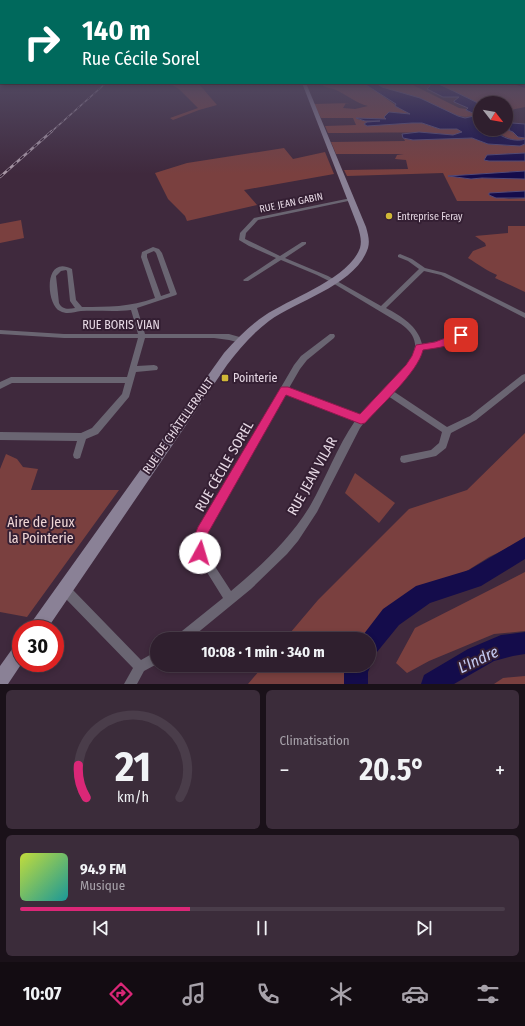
<!DOCTYPE html>
<html lang="fr">
<meta charset="utf-8">
<style>
:root{--surface:#2f1f2e;--page:#3b2c3a;--text:#f1f3f6;--muted:#a7a2aa;--line:#4a3d4a;--accent:#db2777}
body{margin:0;font-family:"Fira Sans Condensed",sans-serif;background:var(--page);color:var(--text);height:100vh;display:flex;flex-direction:column;font-size:15px;white-space:nowrap}
*{box-sizing:border-box;margin:0}
p{font-size:13px;color:var(--muted)}
.icon{flex:none;width:22px;height:22px;fill:none;stroke:currentColor;stroke-width:2;stroke-linecap:round;stroke-linejoin:round}
.map{position:relative;height:684px;overflow:hidden}
.panel{display:flex;flex-direction:column;gap:6px;padding:6px;background:#1a1119;flex:1}
.panel>*{flex:none}
.banner{position:absolute;left:0px;top:0px;width:525px;height:84px;box-shadow:0 2px 6px #0003,0 0 0 1px var(--line);background:#00695c;color:#fff;overflow:hidden}
.needle{width:26px;rotate:121deg}
.fabs{position:absolute;left:473px;top:96px;display:grid;gap:8px}
.fabs a{display:grid;place-items:center;width:40px;height:40px;border-radius:50%;background:var(--surface);box-shadow:0 2px 6px #0003,0 0 0 1px var(--line);font-size:20px}
.speed{position:absolute;left:12px;top:620px;display:flex;gap:8px;font-size:20px;font-weight:700;text-align:center}
.speed>*{display:grid;place-content:center;width:52px;height:52px;border-radius:50%;background:var(--surface);box-shadow:0 2px 6px #0003,0 0 0 1px var(--line);line-height:1}
.speed .limit{border:6px solid #d22;background:#fff;color:#111}
.pin{position:absolute;display:grid;place-items:center;width:34px;height:34px;color:#fff;margin:-17px;border-radius:8px;box-shadow:0 2px 6px #0006}
.me{position:absolute;width:44px;margin:-22px;rotate:6deg;stroke-linejoin:round;filter:drop-shadow(0 0 3px #0008)}
.turn{display:flex;align-items:center;gap:14px;height:84px;padding:0 16px;font-size:18px}
.turn .icon{width:52px;height:52px;stroke-width:2.5}
.turn b{display:block;font-size:28px;line-height:34px}
.big{font-size:30px;font-weight:700;line-height:1.1}
.panel .card{flex:1;display:flex;flex-direction:column;justify-content:center;gap:6px;min-width:0;padding:0 14px;border-radius:6px;background:var(--page)}
.panel .dial{align-items:center;gap:0}
.dial svg{height:104px;overflow:visible;fill:none;stroke:var(--line);stroke-width:7;stroke-linecap:round;text-anchor:middle}
.dial text{fill:var(--text);stroke:none}
.song{display:flex;align-items:center;gap:12px}
.cover{width:48px;height:48px;border-radius:6px;background:linear-gradient(135deg,hsl(70 70% 55%),hsl(180 70% 35%))}
.played{height:4px;border-radius:2px;background:linear-gradient(90deg,var(--accent) 35%,var(--line) 35%)}
.keys{display:flex;justify-content:space-around;direction:ltr}
.heat{display:flex;justify-content:space-between;align-items:center;font-size:22px;direction:ltr}
.panel .tiles{flex:1;display:grid;gap:6px;grid-template-columns:1fr 1fr}
.card:last-child{grid-column:span 2}
.trip{position:absolute;left:150px;top:632px;width:226px;height:40px;border-radius:20px;background:var(--surface);box-shadow:0 2px 6px #0003,0 0 0 1px var(--line);font-weight:700;line-height:40px;text-align:center}
.menu{display:flex;height:64px;justify-content:space-around;align-items:center;background:#130c12;color:var(--muted)}
.menu .icon{width:28px;height:28px}
.menu .active{color:var(--accent)}
.menu b{font-size:18px;color:var(--text)}
.map>svg:first-child{display:block}
.green{fill:#7a403f}
.water{fill:#140c4b;stroke:#534a79}
.lines{fill:none;stroke-linecap:round;stroke-linejoin:round}
.stream{stroke:#534a79;stroke-width:1}
.river{fill:#140c4b;fill-rule:evenodd}
.minor{fill:#6a6572;fill-rule:evenodd}
.secondary{fill:#8a8196;fill-rule:evenodd}
.rail-far1-casing{stroke:#a998a7;stroke-width:1.5}
.rail-casing{stroke:#a998a7;stroke-width:2.5}
.rail-far1{stroke:#341f33;stroke-width:1;stroke-dasharray:3.5;stroke-linecap:butt}
.rail{stroke:#341f33;stroke-width:1.5;stroke-dasharray:4.5;stroke-linecap:butt}
.route{fill:#db2777;stroke:#8e194d}
.poi-dot{fill:#d0b837;stroke:#341f33;stroke-width:1.5}
.labels{text-anchor:middle;stroke-width:4;stroke-linejoin:round;paint-order:stroke}
.far-street-label{font-size:10px;fill:#e7d9e5;stroke:#341f33}
.far-poi-label{font-size:10px;fill:#e7d9e5;stroke:#341f33;text-anchor:start}
.street-label{font-size:12px;fill:#e7d9e5;stroke:#341f33}
.poi-label{font-size:12px;fill:#e7d9e5;stroke:#341f33;text-anchor:start}
.near-street-label{font-size:14px;fill:#e7d9e5;stroke:#341f33}
.near-park-label{font-size:14px;fill:#efd6d5;stroke:#341f33}
.near-water-label{font-size:16px;font-style:italic;fill:#c3c9f0;stroke:#341f33}
</style>
<div class="map">
<svg width="525" height="684" viewBox="0 0 525 684">
<rect width="100%" height="100%" fill="#3f293d"/>
<!-- green -->
<g class="green">
<polygon points="168,83 198,83 217,105 199,110 173,120 170,118 198,108 179,89"/>
<path d="M323 83C330 83 359 81 364 84 381 92 394 107 411 114L389 112 387 119H357L365 121 381 120 370 122 422 123 440 129H457L462 132C453 138 445 134 435 133 399 132 364 133 328 133L325 126 356 125 353 118H321L314 104 350 103H346L343 108 355 109 368 106C356 103 347 95 336 90 332 88 327 88 323 86Z"/>
<path d="M376 83 411 84 459 108 466 109 475 114 474 116C456 121 433 103 416 97 408 94 380 88 376 83Z"/>
<polygon points="437,83 510,83 525,87 525,107 506,111 506,103 480,104"/>
<path d="M507 126 510 129 509 130 514 133 515 135 525 138V139C514 142 502 137 495 129H506Z"/>
<polygon points="472,138 488,144 520,146 525,144 525,153 487,155 503,161 525,161 525,171 448,176 471,179 482,178 525,179 525,191 490,193 489,195 509,199 525,198 525,201 457,201 443,173 347,176 344,170 408,169 406,160 395,159 397,155 404,154 336,154 331,142 405,141 404,139 413,140"/>
<polygon points="284,148 293,159 325,152 334,174 244,190 257,205 187,221 185,216 168,199 155,173 187,163"/>
<polygon points="21,220 24,238 0,243 0,224"/>
<path d="M508 226H525V292L495 278 497 275C487 271 478 264 468 258L473 251 486 246 485 243 475 236 508 233Z"/>
<polygon points="525,433 525,540 489,557 457,577 405,596 381,617 362,639 285,639 318,600 409,509 467,490"/>
<polygon points="6,454 17,459 23,467 38,469 31,490 119,490 27,617 0,612 0,469"/>
<polygon points="355,473 395,503 379,523 345,493"/>
<polygon points="525,572 525,631 494,634 429,661 407,673 396,663 415,628"/>
<polygon points="264,665 352,665 347,678 348,684 248,684"/>
<polygon points="525,676 525,684 494,684 503,678"/>
</g>
<!-- water -->
<g class="water">
<path d="M363 83H376L382 87 420 98 458 116 465 118 474 116 475 114 466 110 468 108 454 102V101L459 97H443L427 89 430 86 429 83H437L480 104V129H495C497 130 498 132 499 134 505 139 518 142 525 139V144L520 146 488 144 472 138 413 140 403 138 402 134 419 132 453 135 462 132 457 129H440L422 123H412L367 126 364 124 367 122 380 121H365L356 118 386 119 384 117 389 112 410 114 395 106 396 104Z"/>
<polygon points="506,120 512,123 525,124 525,138 518,137 513,132 508,130 510,129 506,126"/>
<polygon points="525,153 525,161 489,161 484,160 487,155"/>
<polygon points="525,171 525,179 482,178 471,179 448,176"/>
<polygon points="525,191 525,198 496,198 489,195 489,193"/>
</g>
<g class="lines">
<!-- stream -->
<polyline class="stream" points="523,85 525,84"/>
<!-- river -->
<g class="river">
<polygon points="513,83 525,84 525,88 514,84"/>
<polygon points="525,537 525,559 481,586 430,603 399,625 377,652 369,655 369,639 360,639 383,609 416,586 469,570"/>
<polygon points="525,632 525,654 513,656 494,661 454,684 421,684 424,675 468,649 501,635"/>
<polygon points="369,661 371,665 368,672 368,684 344,684 344,672 347,665 369,665"/>
</g>
<!-- minor -->
<g class="minor">
<path d="M351 198H353V200L258 220 246 233 245 239 280 256 302 242H306V244L285 258 328 276 381 306 419 269 408 261 398 257V255L400 254 412 259 425 268 445 273 525 313V318L441 275 424 271 386 308C401 316 418 326 422 344L444 340 461 333 464 335C455 345 435 347 422 349 418 366 404 379 393 391L447 427 470 416 522 375 525 374V381L476 420 451 433 446 448 436 456 404 463 401 462 400 459 401 456 431 450 439 443 442 432 388 396 371 413 360 428 317 512 298 541 287 554 251 589 190 639H175L177 635 223 598 195 553 194 543 197 531 294 365 301 356 330 334H334L335 336 334 338 307 360 300 369 289 388 360 416C373 400 417 363 415 344 414 335 408 329 401 324L331 282 317 275 281 260 248 281H244L243 280 276 258 249 246 239 240 240 233 254 218ZM285 394 355 421C337 447 326 478 310 506 290 539 261 566 231 591L205 551 204 543 207 533Z"/>
<path d="M153 247 159 249 162 253 177 294 176 295 137 308 145 334H229L243 338 244 340 243 342 241 343 229 340 214 338H145L137 366 154 365 157 366 158 368 157 370 136 372 129 397 98 434 86 439 80 458 77 459 74 458 73 455 77 441 0 440V432L81 433 92 428 122 394 125 383H12L0 389V382L11 377H127L138 338H64L0 334V330L64 334H138L131 310C114 312 98 310 81 311 74 312 67 315 60 311 46 305 43 254 72 269L76 300 82 307C108 307 130 307 155 298L141 257 142 252ZM154 251 156 253 170 293 161 296 147 257V254ZM66 270 67 271 70 301 75 308C69 309 62 310 59 303L56 276 61 271Z"/>
<polygon points="64,586 73,590 141,660 157,651 157,664 144,671 137,684 124,684 133,668 65,598 60,595 59,591 60,587"/>
</g>
<!-- secondary -->
<g class="secondary">
<path d="M302 83H306L366 227C368 234 370 241 368 248 356 285 298 300 269 321 253 333 239 349 227 365L47 629H29L31 623 224 353C236 340 249 326 264 316 290 298 349 279 360 248 362 241 360 234 358 227Z"/>
<polygon points="21,643 21,663 22,663 8,684 0,684 0,666 15,645"/>
</g>
<defs>
<polyline id="rail-far1" points="51,132 106,83"/>
<polyline id="rail" points="0,177 52,131"/>
</defs>
<!-- rail-far1 casing -->
<use href="#rail-far1" class="rail-far1-casing"/>
<!-- rail casing -->
<use href="#rail" class="rail-casing"/>
<!-- rail-far1 -->
<use href="#rail-far1" class="rail-far1"/>
<!-- rail -->
<use href="#rail" class="rail"/>
</g>
<!-- sky -->
<linearGradient id="sky" x2="0" y2="1"><stop stop-color="#231722"/><stop offset="0.45" stop-color="#524962"/><stop offset="1" stop-color="#524962" stop-opacity="0"/></linearGradient>
<rect width="525" height="174" fill="url(#sky)"/>
<!-- route -->
<path class="route" d="M461 332 466 335C458 346 436 348 423 350 418 372 381 405 365 423L361 424 286 395 208 533 204 557 200 559 195 557C191 547 194 536 198 527L281 387H288L360 414 406 365 412 356 416 345 435 342Z"/>
<!-- markers -->
<g class="poi-dot">
<circle cx="389" cy="216" r="4"/>
<rect x="221" y="374" width="8" height="8" rx="2"/>
</g>
<g class="labels">
<!-- far-street labels -->
<g class="far-street-label">
<text transform="translate(291 202) rotate(-12)" y="4">RUE JEAN GABIN</text>
</g>
<!-- far-poi labels -->
<g class="far-poi-label">
<text x="397" y="220">Entreprise Feray</text>
</g>
<!-- street labels -->
<g class="street-label">
<text x="121" y="329">RUE BORIS VIAN</text>
<text transform="translate(178 426) rotate(-55)" y="4">RUE DE CHÂTELLERAULT</text>
</g>
<!-- poi labels -->
<g class="poi-label">
<text x="233" y="382">Pointerie</text>
</g>
<!-- near-street labels -->
<g class="near-street-label">
<text transform="translate(224 466) rotate(-60)" y="5">RUE CÉCILE SOREL</text>
<text transform="translate(312 476) rotate(-61)" y="5">RUE JEAN VILAR</text>
</g>
<!-- near-park labels -->
<g class="near-park-label">
<text x="41" y="527">Aire de Jeux<tspan x="41" dy="16">la Pointerie</tspan></text>
</g>
<!-- near-water labels -->
<g class="near-water-label">
<text transform="translate(478 659) rotate(-25)" y="6">L'Indre</text>
</g>
</g>
</svg>
<div class="fabs">
<a><svg class="needle" viewBox="-14 -14 28 28"><path d="M0-13l5 13h-10z" fill="#e53935"/><path d="M0 13l5-13h-10z" fill="#a7a2aa"/></svg></a>
</div>
<div class="speed"><div class="limit">30</div></div>
<div class="pin" style="left:461px;top:335px;background:#d93025"><svg class="icon" aria-label="arrive" viewBox="0 0 24 24"><path d="M6 21V4h12l-3 4 3 4H6"/></svg></div>
<svg class="me" style="left:200px;top:553px" viewBox="-20 -20 40 40"><circle r="19" fill="#fff"/><path d="M0-13L10 11 0 6-10 11z" fill="#db2777"/></svg>
<div class="trip">10:08 · 1 min · 340 m</div>
<div class="banner">
<div class="turn"><svg class="icon" aria-label="right" viewBox="0 0 24 24"><path d="M7 20v-9h11M14 6l5 5-5 5"/></svg><div><b>140 m</b>Rue Cécile Sorel</div></div>
</div>
</div>
<section class="panel">
<div class="tiles">
<div class="card dial"><svg viewBox="0 0 100 80">
<path d="M14 69A42 42 0 1 1 86 69"/>
<path d="M14 69A42 42 0 0 1 8 44" stroke="#db2777"/>
<text x="50" y="56" font-size="32" font-weight="700">21</text>
<text x="50" y="72" font-size="11">km/h</text>
</svg></div>
<div class="card"><p>Climatisation</p>
<div class="heat"><a>−</a><b class="big">20.5°</b><a>+</a></div>
</div>
<div class="card">
<div class="song"><i class="cover"></i><div><b>94.9 FM</b><p>Musique</p></div></div>
<div class="played"></div>
<div class="keys"><svg class="icon" aria-label="previous" viewBox="0 0 24 24"><path d="M18 5L8 12l10 7zM5 5v14"/></svg><svg class="icon" aria-label="pause" viewBox="0 0 24 24"><path d="M8 5v14M16 5v14"/></svg><svg class="icon" aria-label="next" viewBox="0 0 24 24"><path d="M6 5l10 7-10 7zM19 5v14"/></svg></div>
</div>
</div>
</section>
<nav class="menu">
<b>10:07</b>
<svg class="icon active" aria-label="directions" viewBox="0 0 24 24"><path d="M12 3l9 9-9 9-9-9zM9 14v-3h6M13 9l2 2-2 2"/></svg>
<svg class="icon" aria-label="music" viewBox="0 0 24 24"><path d="M9 18V5l10-2v13"/><circle cx="6" cy="18" r="3"/><circle cx="16" cy="16" r="3"/></svg>
<svg class="icon" aria-label="phone" viewBox="0 0 24 24"><path d="M5 4h4l2 5-3 2q2 4 5 5l2-3 5 2v4C11 20 4 13 5 4z"/></svg>
<svg class="icon" aria-label="climate" viewBox="0 0 24 24"><path d="M12 3v18M4 7l16 10M4 17L20 7"/></svg>
<svg class="icon" aria-label="car" viewBox="0 0 24 24"><path d="M5 17H2v-5l4-1 3-4h7l3 4 3 1v5h-3M9 17h6M6 11h13"/><circle cx="7" cy="17" r="2"/><circle cx="17" cy="17" r="2"/></svg>
<svg class="icon" aria-label="filters" viewBox="0 0 24 24"><path d="M4 7h16M4 17h16"/><circle cx="9" cy="7" r="2"/><circle cx="15" cy="17" r="2"/></svg>
</nav>
